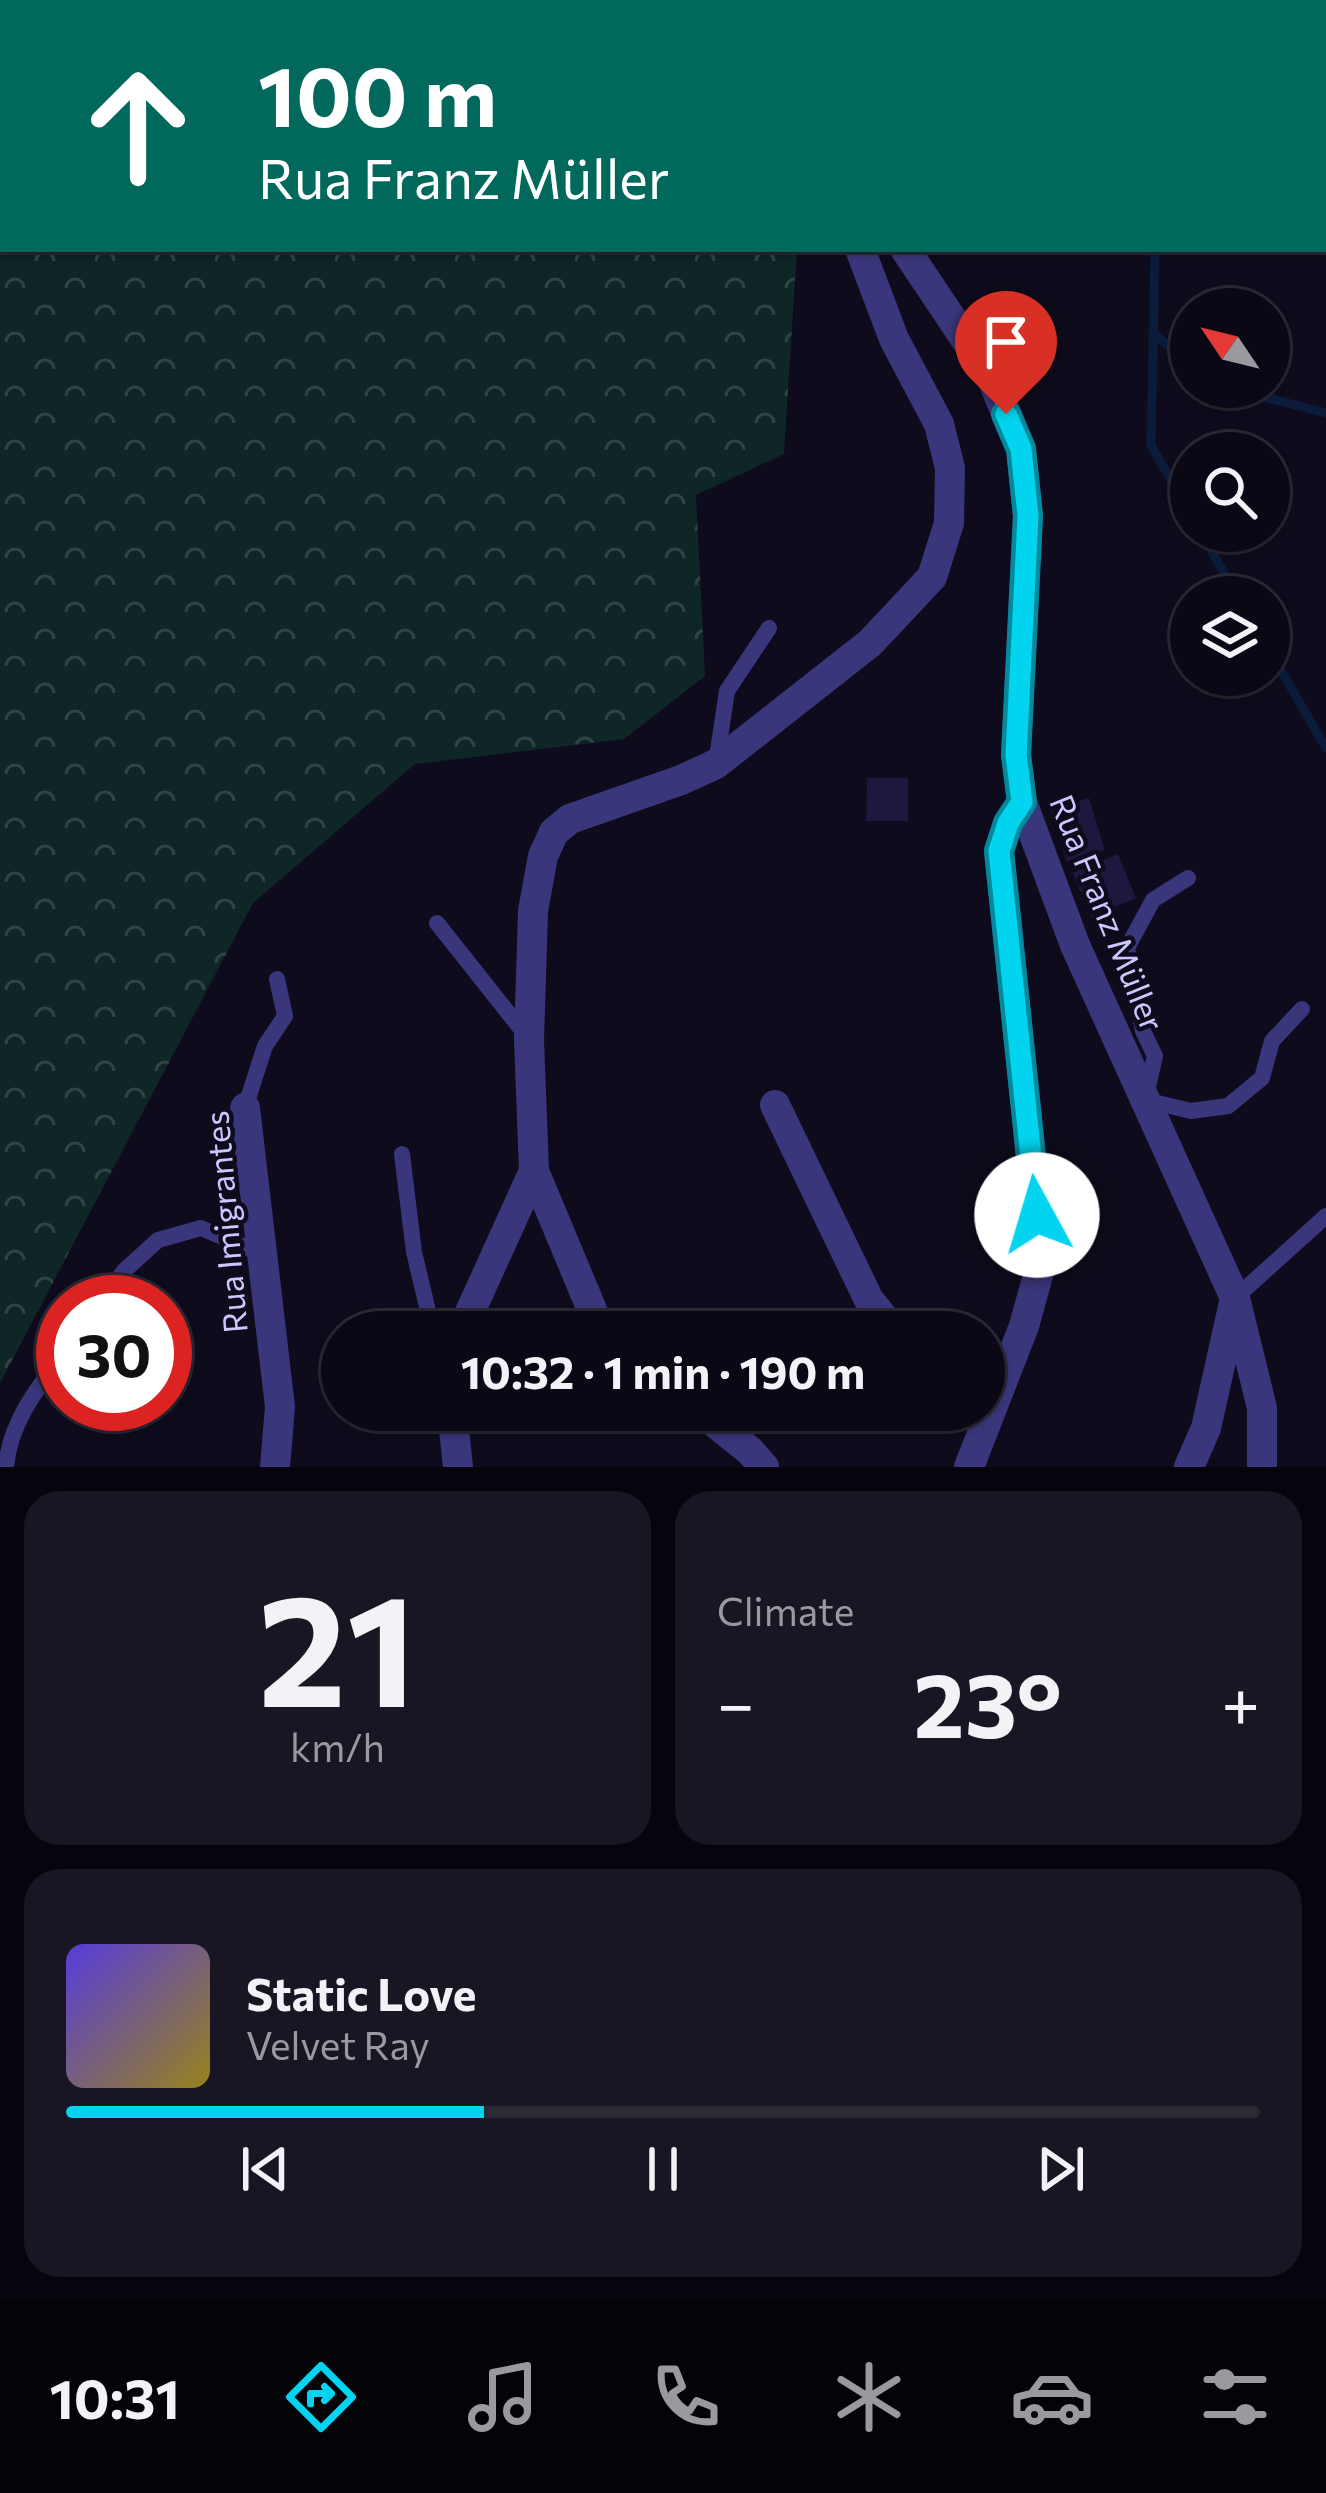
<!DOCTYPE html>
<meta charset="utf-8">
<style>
:root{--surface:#0a0815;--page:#181622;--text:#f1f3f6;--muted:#999aa0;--line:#2a2934;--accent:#02d4ef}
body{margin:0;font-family:Commissioner,sans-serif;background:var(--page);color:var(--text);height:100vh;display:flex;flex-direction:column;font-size:45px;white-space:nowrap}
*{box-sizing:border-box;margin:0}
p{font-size:39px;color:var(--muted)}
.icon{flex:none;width:66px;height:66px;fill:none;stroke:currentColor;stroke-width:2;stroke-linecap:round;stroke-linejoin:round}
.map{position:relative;height:1467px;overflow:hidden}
.details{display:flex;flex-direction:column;gap:24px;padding:24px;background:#06040c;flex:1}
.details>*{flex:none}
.banner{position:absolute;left:0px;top:0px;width:1326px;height:252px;box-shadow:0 3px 9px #0004,0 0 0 3px var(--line);background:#00695c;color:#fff;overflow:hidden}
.needle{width:78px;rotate:305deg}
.buttons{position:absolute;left:1170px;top:288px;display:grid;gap:24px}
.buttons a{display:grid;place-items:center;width:120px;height:120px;border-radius:50%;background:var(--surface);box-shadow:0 3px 9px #0004,0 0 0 3px var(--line);font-size:60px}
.speed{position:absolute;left:36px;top:1275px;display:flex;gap:24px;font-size:60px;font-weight:700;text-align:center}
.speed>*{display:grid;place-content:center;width:156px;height:156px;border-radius:50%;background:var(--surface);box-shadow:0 3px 9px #0004,0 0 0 3px var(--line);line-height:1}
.speed .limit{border:18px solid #d22;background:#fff;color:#111}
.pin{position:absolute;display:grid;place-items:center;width:102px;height:102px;color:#fff;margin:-123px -51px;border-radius:50% 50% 50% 0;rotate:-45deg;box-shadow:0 0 12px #0007}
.pin .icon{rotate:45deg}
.me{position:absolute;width:132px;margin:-66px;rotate:354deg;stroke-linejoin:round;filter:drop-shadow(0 0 9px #0008)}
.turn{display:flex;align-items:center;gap:42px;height:252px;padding:0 60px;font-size:54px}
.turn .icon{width:156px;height:156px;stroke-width:2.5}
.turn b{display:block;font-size:84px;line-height:102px}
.big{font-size:90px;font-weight:700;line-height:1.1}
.details .widget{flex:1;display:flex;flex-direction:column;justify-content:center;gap:18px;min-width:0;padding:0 42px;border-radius:36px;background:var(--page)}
.details .dial{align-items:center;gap:0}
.dial b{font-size:156px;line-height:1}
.song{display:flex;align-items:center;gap:36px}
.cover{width:144px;height:144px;border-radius:18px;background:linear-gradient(135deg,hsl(250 70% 55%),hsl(50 70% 35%))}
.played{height:12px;border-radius:6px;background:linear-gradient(90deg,var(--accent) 35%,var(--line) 35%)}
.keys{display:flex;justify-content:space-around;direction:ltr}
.heat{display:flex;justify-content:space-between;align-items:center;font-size:66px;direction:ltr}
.details .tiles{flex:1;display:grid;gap:24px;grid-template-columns:1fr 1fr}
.widget:last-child{grid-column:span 2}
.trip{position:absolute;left:321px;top:1311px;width:684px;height:120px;border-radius:60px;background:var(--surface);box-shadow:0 3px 9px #0004,0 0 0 3px var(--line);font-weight:700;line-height:120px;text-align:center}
.menu{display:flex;height:192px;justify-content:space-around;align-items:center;background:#040308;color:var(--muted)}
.menu .icon{width:84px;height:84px}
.menu .selected{color:var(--accent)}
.menu b{font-size:54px;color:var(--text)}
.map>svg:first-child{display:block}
.forest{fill:url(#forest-crowns)}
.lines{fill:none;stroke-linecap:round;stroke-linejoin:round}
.stream{stroke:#0b1c3b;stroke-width:9}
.building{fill:#1f173d}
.service{stroke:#3a367b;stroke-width:16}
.minor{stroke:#3a367b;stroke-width:30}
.tertiary{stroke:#3a367b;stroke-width:30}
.route-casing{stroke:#018a9b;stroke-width:30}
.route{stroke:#02d4ef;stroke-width:21}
.labels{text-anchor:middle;stroke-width:9;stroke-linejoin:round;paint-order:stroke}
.street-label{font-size:33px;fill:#cdc6ff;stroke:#0e0b1c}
</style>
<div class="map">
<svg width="1326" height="1467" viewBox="0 0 1326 1467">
<defs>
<pattern id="forest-crowns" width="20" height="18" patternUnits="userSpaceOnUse" patternTransform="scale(3)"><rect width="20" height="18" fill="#0e2625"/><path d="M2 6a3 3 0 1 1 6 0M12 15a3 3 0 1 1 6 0" fill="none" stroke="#304446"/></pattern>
</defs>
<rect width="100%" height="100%" fill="#0e0b1c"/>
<!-- forest -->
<polygon class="forest" points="0,0 729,0 731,3 3,3 3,249 797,249 784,454 696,495 705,676 624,739 415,764 253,903 0,1383"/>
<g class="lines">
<!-- stream -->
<g class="stream">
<polyline points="1174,3 1175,0"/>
<polyline points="1155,249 1151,445 1191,516"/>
<polyline points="1154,334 1191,365"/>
<polyline points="1224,387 1326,413"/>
<polyline points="1200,531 1238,597"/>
<polyline points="1269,650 1326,748"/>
</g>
</g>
<!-- building -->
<g class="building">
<polygon points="867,778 908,778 908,821 866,821"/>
<polygon points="1089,798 1105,850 1067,862 1051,809"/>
<polygon points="1118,854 1136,898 1091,917 1073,873"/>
</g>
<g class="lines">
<!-- service -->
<g class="service">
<polyline points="716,764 727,691 769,628"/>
<polyline points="1188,878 1153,900 1127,948 1143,1031 1155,1056 1145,1100 1191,1111 1228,1106 1262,1078 1272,1041 1302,1009"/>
<polyline points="437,923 529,1039"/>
<polyline points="245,1108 265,1046 285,1016 277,979"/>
<polyline points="402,1154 414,1252 433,1332"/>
<polyline points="1235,1298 1326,1216"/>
<polyline points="101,1302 124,1271 158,1240 201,1228 262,1254"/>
<path d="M6 1467C10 1422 37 1389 63 1354"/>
</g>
<!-- minor -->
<g class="minor">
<polyline points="775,1105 869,1300 895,1332"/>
<polyline points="245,1108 280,1407 275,1467"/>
<polyline points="534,1171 595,1317 606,1332"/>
<polyline points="461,1332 534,1171 529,1040 533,911 543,856 554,832 570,819 681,780 716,764 870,643 932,577 949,523 950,468 939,424 894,339 860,249"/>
<polyline points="452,1410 458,1467"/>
<polyline points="699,1410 750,1451 764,1467"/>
<polyline points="969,1467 1024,1326 1042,1261 999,851 1008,823 1022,802"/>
<polyline points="1189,1467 1206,1428 1235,1298"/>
</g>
<!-- tertiary -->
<g class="tertiary">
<polyline points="764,0 766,3"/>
<polyline points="905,249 992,379 1021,449 1028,516 1016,755 1022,802 1075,945 1235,1298 1262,1408 1262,1467"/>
</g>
</g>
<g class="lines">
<defs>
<polyline id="route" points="1006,414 1021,449 1028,516 1016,755 1022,802 1008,823 999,851 1037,1215"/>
</defs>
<!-- route casing -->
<use href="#route" class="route-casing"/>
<!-- route -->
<use href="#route" class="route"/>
</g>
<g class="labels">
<!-- street labels -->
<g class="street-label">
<text transform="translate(1107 913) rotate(68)" y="12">Rua Franz Müller</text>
<text transform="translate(226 1222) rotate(-95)" y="12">Rua Imigrantes</text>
</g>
</g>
</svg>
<div class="buttons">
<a><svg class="needle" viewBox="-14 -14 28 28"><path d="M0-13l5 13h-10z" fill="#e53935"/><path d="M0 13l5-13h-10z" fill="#999aa0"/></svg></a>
<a><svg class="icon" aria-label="search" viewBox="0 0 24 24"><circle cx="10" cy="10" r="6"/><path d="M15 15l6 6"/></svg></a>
<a><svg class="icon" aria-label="layers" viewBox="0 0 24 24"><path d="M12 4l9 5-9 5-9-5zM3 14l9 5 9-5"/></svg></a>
</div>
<div class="speed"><div class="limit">30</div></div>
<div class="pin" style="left:1006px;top:414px;background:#d93025"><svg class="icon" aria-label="arrive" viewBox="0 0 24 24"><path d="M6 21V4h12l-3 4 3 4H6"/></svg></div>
<svg class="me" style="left:1037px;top:1215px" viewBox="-20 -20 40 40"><circle r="19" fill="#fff"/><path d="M0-13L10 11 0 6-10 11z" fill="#02d4ef"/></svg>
<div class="trip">10:32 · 1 min · 190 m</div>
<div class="banner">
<div class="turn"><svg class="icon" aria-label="ahead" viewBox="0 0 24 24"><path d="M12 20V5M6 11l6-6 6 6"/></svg><div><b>100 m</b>Rua Franz Müller</div></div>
</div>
</div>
<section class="details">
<div class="tiles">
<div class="widget dial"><b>21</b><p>km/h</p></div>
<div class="widget"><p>Climate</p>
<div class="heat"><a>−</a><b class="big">23°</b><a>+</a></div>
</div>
<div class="widget">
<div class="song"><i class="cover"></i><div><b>Static Love</b><p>Velvet Ray</p></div></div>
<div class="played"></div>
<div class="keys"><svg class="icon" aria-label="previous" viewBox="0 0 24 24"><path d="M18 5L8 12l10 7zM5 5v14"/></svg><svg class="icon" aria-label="pause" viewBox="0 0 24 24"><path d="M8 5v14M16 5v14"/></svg><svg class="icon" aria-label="next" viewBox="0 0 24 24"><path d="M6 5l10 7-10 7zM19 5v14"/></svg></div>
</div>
</div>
</section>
<nav class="menu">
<b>10:31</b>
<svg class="icon selected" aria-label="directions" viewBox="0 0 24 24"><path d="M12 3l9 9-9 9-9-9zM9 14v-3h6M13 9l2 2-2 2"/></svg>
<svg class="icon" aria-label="music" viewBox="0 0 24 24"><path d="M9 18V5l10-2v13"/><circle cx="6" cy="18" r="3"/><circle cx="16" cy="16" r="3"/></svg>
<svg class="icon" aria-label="phone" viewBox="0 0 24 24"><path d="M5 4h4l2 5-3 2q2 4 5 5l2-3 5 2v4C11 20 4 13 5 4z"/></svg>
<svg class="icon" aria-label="climate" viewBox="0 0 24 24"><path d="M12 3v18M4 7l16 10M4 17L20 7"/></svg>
<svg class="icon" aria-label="car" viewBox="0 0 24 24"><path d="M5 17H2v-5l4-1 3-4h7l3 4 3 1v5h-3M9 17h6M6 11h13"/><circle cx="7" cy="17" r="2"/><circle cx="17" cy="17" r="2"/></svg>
<svg class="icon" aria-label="filters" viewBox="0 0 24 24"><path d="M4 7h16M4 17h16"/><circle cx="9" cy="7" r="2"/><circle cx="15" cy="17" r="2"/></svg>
</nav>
